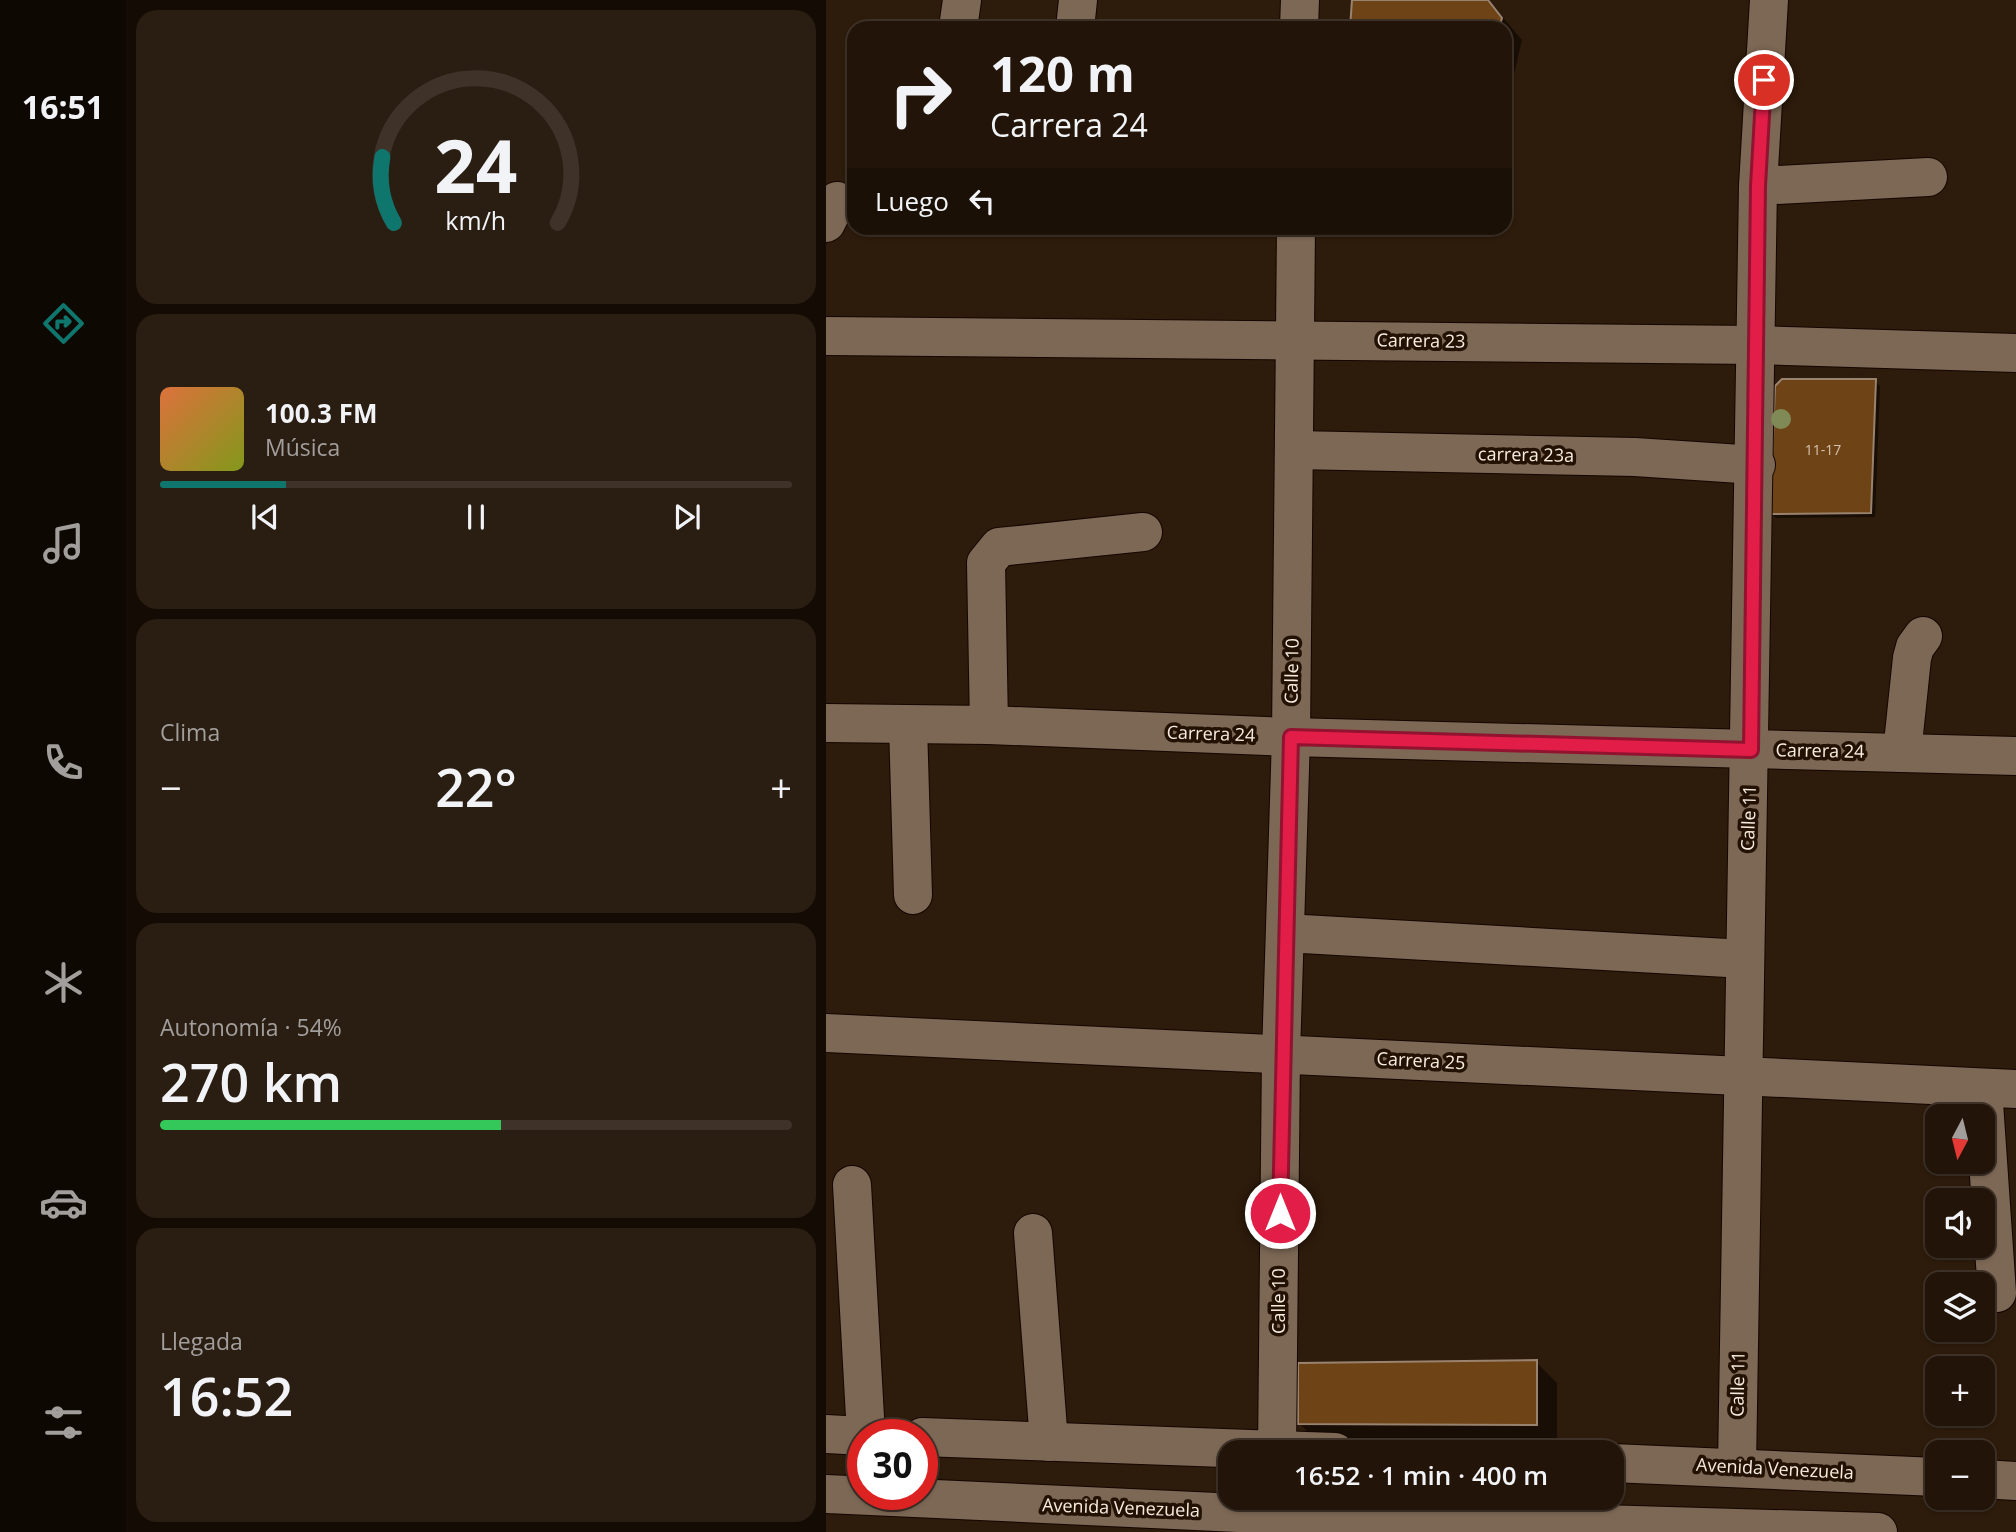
<!DOCTYPE html>
<html lang="es">
<meta charset="utf-8">
<style>
:root{--surface:#221408;--page:#2a1d12;--text:#f1f3f6;--muted:#a29e9c;--line:#3f3329;--accent:#0f766e}
body{margin:0;font-family:"Open Sans",sans-serif;background:var(--page);color:var(--text);height:100vh;display:flex;flex-direction:column;font-size:26px;white-space:nowrap}
*{box-sizing:border-box;margin:0}
p{font-size:23px;color:var(--muted)}
.icon{flex:none;width:38px;height:38px;fill:none;stroke:currentColor;stroke-width:2;stroke-linecap:round;stroke-linejoin:round}
.map{position:relative;flex:1;overflow:hidden}
.drawer{display:flex;flex-direction:column;gap:10px;padding:10px;background:#130b04;width:700px}
.drawer>*{flex:none}
.banner{position:absolute;left:21px;top:21px;width:665px;height:214px;border-radius:21px;box-shadow:0 2px 5px #0004,0 0 0 2px var(--line);background:#221408;color:var(--text);overflow:hidden}
.needle{width:46px;rotate:187deg}
.controls{position:absolute;left:1099px;top:1104px;display:grid;gap:14px}
.controls a{display:grid;place-items:center;width:70px;height:70px;border-radius:14px;background:var(--surface);box-shadow:0 2px 5px #0004,0 0 0 2px var(--line);font-size:35px}
.speed{position:absolute;left:21px;top:1419px;display:flex;gap:14px;font-size:35px;font-weight:700;text-align:center}
.speed>*{display:grid;place-content:center;width:91px;height:91px;border-radius:50%;background:var(--surface);box-shadow:0 2px 5px #0004,0 0 0 2px var(--line);line-height:1}
.speed .limit{border:10px solid #d22;background:#fff;color:#111}
.pin{position:absolute;display:grid;place-items:center;width:60px;height:60px;color:#fff;margin:-30px;border:4px solid #fff;border-radius:50%;box-shadow:0 2px 7px #0007}
.me{position:absolute;width:77px;margin:-38px;rotate:0deg;stroke-linejoin:round;filter:drop-shadow(0 0 5px #0008)}
.turn{display:flex;align-items:center;gap:24px;height:147px;padding:0 28px;font-size:32px}
.turn .icon{width:91px;height:91px;stroke-width:2.5}
.turn b{display:block;font-size:49px;line-height:60px}
.then{display:flex;align-items:center;height:66px;padding:0 28px;background:#0003;gap:14px;font-size:26px}
.big{font-size:52px;font-weight:600;line-height:1.1}
.drawer .card{flex:1;display:flex;flex-direction:column;justify-content:center;gap:10px;min-width:0;padding:0 24px;border-radius:21px;background:var(--page)}
.drawer .dial{align-items:center;gap:0}
.dial svg{height:182px;overflow:visible;fill:none;stroke:var(--line);stroke-width:7;stroke-linecap:round;text-anchor:middle}
.dial text{fill:var(--text);stroke:none}
.song{display:flex;align-items:center;gap:21px}
.cover{width:84px;height:84px;border-radius:10px;background:linear-gradient(135deg,hsl(20 70% 55%),hsl(70 70% 35%))}
.played{height:7px;border-radius:4px;background:linear-gradient(90deg,var(--accent) 20%,var(--line) 20%)}
.keys{display:flex;justify-content:space-around;direction:ltr}
.heat{display:flex;justify-content:space-between;align-items:center;font-size:38px;direction:ltr}
.charge{height:10px;border-radius:5px;background:linear-gradient(90deg,#34c759 54%,var(--line) 0)}
.trip{position:absolute;left:392px;top:1440px;width:406px;height:70px;border-radius:21px;background:var(--surface);box-shadow:0 2px 5px #0004,0 0 0 2px var(--line);font-weight:600;line-height:70px;text-align:center}
main{display:flex;flex:1;min-height:0}
.dock{display:flex;flex-direction:column;width:126px;justify-content:space-around;align-items:center;background:#0e0803;color:var(--muted)}
.dock .icon{width:49px;height:49px}
.dock .on{color:var(--accent)}
.dock b{font-size:32px;color:var(--text)}
.map>svg:first-child{display:block}
.shadow{fill:#0007}
.building{fill:#6e4316;stroke:#99836f;stroke-width:2}
.lines{fill:none;stroke-linecap:round;stroke-linejoin:round}
.minor-casing{stroke:#140600;stroke-width:40}
.minor{stroke:#7d6855;stroke-width:38}
.tree{fill:#808a56}
.route-casing{stroke:#92132f;stroke-width:18}
.route{stroke:#e11d48;stroke-width:12}
.labels{text-anchor:middle;stroke-width:7;stroke-linejoin:round;paint-order:stroke}
.number-label{font-size:14px;fill:#d6c2ae}
.street-label{font-size:18px;fill:#f8ece1;stroke:#231203}
</style>
<main>
<nav class="dock">
<b>16:51</b>
<svg class="icon on" aria-label="directions" viewBox="0 0 24 24"><path d="M12 3l9 9-9 9-9-9zM9 14v-3h6M13 9l2 2-2 2"/></svg>
<svg class="icon" aria-label="music" viewBox="0 0 24 24"><path d="M9 18V5l10-2v13"/><circle cx="6" cy="18" r="3"/><circle cx="16" cy="16" r="3"/></svg>
<svg class="icon" aria-label="phone" viewBox="0 0 24 24"><path d="M5 4h4l2 5-3 2q2 4 5 5l2-3 5 2v4C11 20 4 13 5 4z"/></svg>
<svg class="icon" aria-label="climate" viewBox="0 0 24 24"><path d="M12 3v18M4 7l16 10M4 17L20 7"/></svg>
<svg class="icon" aria-label="car" viewBox="0 0 24 24"><path d="M5 17H2v-5l4-1 3-4h7l3 4 3 1v5h-3M9 17h6M6 11h13"/><circle cx="7" cy="17" r="2"/><circle cx="17" cy="17" r="2"/></svg>
<svg class="icon" aria-label="filters" viewBox="0 0 24 24"><path d="M4 7h16M4 17h16"/><circle cx="9" cy="7" r="2"/><circle cx="15" cy="17" r="2"/></svg>
</nav>
<section class="drawer">
<div class="card dial"><svg viewBox="0 0 100 80">
<path d="M14 69A42 42 0 1 1 86 69"/>
<path d="M14 69A42 42 0 0 1 9 40" stroke="#0f766e"/>
<text x="50" y="56" font-size="32" font-weight="700">24</text>
<text x="50" y="72" font-size="11">km/h</text>
</svg></div>
<div class="card">
<div class="song"><i class="cover"></i><div><b>100.3 FM</b><p>Música</p></div></div>
<div class="played"></div>
<div class="keys"><svg class="icon" aria-label="previous" viewBox="0 0 24 24"><path d="M18 5L8 12l10 7zM5 5v14"/></svg><svg class="icon" aria-label="pause" viewBox="0 0 24 24"><path d="M8 5v14M16 5v14"/></svg><svg class="icon" aria-label="next" viewBox="0 0 24 24"><path d="M6 5l10 7-10 7zM19 5v14"/></svg></div>
</div>
<div class="card"><p>Clima</p>
<div class="heat"><a>−</a><b class="big">22°</b><a>+</a></div>
</div>
<div class="card"><p>Autonomía · 54%</p><b class="big">270 km</b><div class="charge"></div></div>
<div class="card"><p>Llegada</p><b class="big">16:52</b></div>
</section>
<div class="map">
<svg width="1190" height="1532" viewBox="0 0 1190 1532">
<rect width="100%" height="100%" fill="#2d1b0b"/>
<!-- shadow -->
<g class="shadow">
<polygon points="529,0 662,0 696,40 688,74 679,81 679,28 526,28"/>
<polygon points="1049,381 1054,386 1049,517 950,518 945,513"/>
<polygon points="710,1362 731,1383 731,1445 494,1444 473,1423"/>
</g>
<!-- building -->
<g class="building">
<polygon points="526,0 662,0 676,18 673,28 524,28"/>
<polygon points="956,379 1050,379 1045,513 944,514 949,386"/>
<polygon points="711,1360 711,1425 472,1424 472,1363"/>
</g>
<g class="lines">
<defs>
<g id="minor">
<polyline points="132,28 136,0"/>
<polyline points="249,28 252,0"/>
<polyline points="473,28 474,0"/>
<polyline points="932,186 1102,177"/>
<polyline points="0,223 11,201"/>
<polyline points="0,336 930,345 1190,353"/>
<polyline points="469,450 809,457 930,465"/>
<polyline points="0,723 163,725 465,737 1190,756"/>
<polyline points="82,725 87,895"/>
<polyline points="163,725 160,563 173,547 317,532"/>
<polyline points="1076,753 1086,658 1089,647 1097,636"/>
<polyline points="459,933 919,959"/>
<polyline points="0,1033 1190,1089"/>
<polyline points="1157,1088 1171,1293"/>
<polyline points="26,1185 40,1435"/>
<polyline points="207,1233 223,1442"/>
<polyline points="0,1434 37,1436"/>
<polyline points="96,1437 509,1452"/>
<polyline points="451,1452 455,1054 465,737 470,228"/>
<polyline points="786,1463 1111,1477"/>
<polyline points="911,1467 932,186 943,0"/>
<polyline points="1157,1479 1190,1481"/>
<polyline points="0,1494 434,1514 1052,1532"/>
</g>
</defs>
<!-- minor casing -->
<use href="#minor" class="minor-casing"/>
<!-- minor -->
<use href="#minor" class="minor"/>
</g>
<!-- trees -->
<circle class="tree" cx="955" cy="419" r="10"/>
<g class="lines">
<defs>
<polyline id="route" points="454,1213 465,737 925,750 932,186 938,80"/>
</defs>
<!-- route casing -->
<use href="#route" class="route-casing"/>
<!-- route -->
<use href="#route" class="route"/>
</g>
<g class="labels">
<!-- number labels -->
<g class="number-label">
<text x="997" y="455">11-17</text>
</g>
<!-- street labels -->
<g class="street-label">
<text transform="translate(595 341) rotate(1)" y="6">Carrera 23</text>
<text transform="translate(700 455) rotate(1)" y="6">carrera 23a</text>
<text transform="translate(466 671) rotate(-89)" y="6">Calle 10</text>
<text transform="translate(385 734) rotate(2)" y="6">Carrera 24</text>
<text transform="translate(994 751) rotate(1)" y="6">Carrera 24</text>
<text transform="translate(923 818) rotate(-88)" y="6">Calle 11</text>
<text transform="translate(595 1061) rotate(3)" y="6">Carrera 25</text>
<text transform="translate(453 1301) rotate(-90)" y="6">Calle 10</text>
<text transform="translate(912 1384) rotate(-89)" y="6">Calle 11</text>
<text transform="translate(949 1469) rotate(3)" y="6">Avenida Venezuela</text>
<text transform="translate(295 1508) rotate(2)" y="6">Avenida Venezuela</text>
</g>
</g>
</svg>
<div class="controls">
<a><svg class="needle" viewBox="-14 -14 28 28"><path d="M0-13l5 13h-10z" fill="#e53935"/><path d="M0 13l5-13h-10z" fill="#a29e9c"/></svg></a>
<a><svg class="icon" aria-label="sound" viewBox="0 0 24 24"><path d="M4 9h4l5-4v14l-5-4H4zM17 9q2 3 0 6"/></svg></a>
<a><svg class="icon" aria-label="layers" viewBox="0 0 24 24"><path d="M12 4l9 5-9 5-9-5zM3 14l9 5 9-5"/></svg></a>
<a>+</a>
<a>−</a>
</div>
<div class="speed"><div class="limit">30</div></div>
<div class="pin" style="left:938px;top:80px;background:#d93025"><svg class="icon" aria-label="arrive" viewBox="0 0 24 24"><path d="M6 21V4h12l-3 4 3 4H6"/></svg></div>
<svg class="me" style="left:454px;top:1213px" viewBox="-20 -20 40 40"><circle r="17" fill="#e11d48" stroke="#fff" stroke-width="3"/><path d="M0-11L8 9 0 5-8 9z" fill="#fff"/></svg>
<div class="trip">16:52 · 1 min · 400 m</div>
<div class="banner">
<div class="turn"><svg class="icon" aria-label="right" viewBox="0 0 24 24"><path d="M7 20v-9h11M14 6l5 5-5 5"/></svg><div><b>120 m</b>Carrera 24</div></div>
<div class="then">Luego<svg class="icon" aria-label="left" viewBox="0 0 24 24"><path d="M17 20v-9H6M10 6l-5 5 5 5"/></svg></div>
</div>
</div>
</main>
